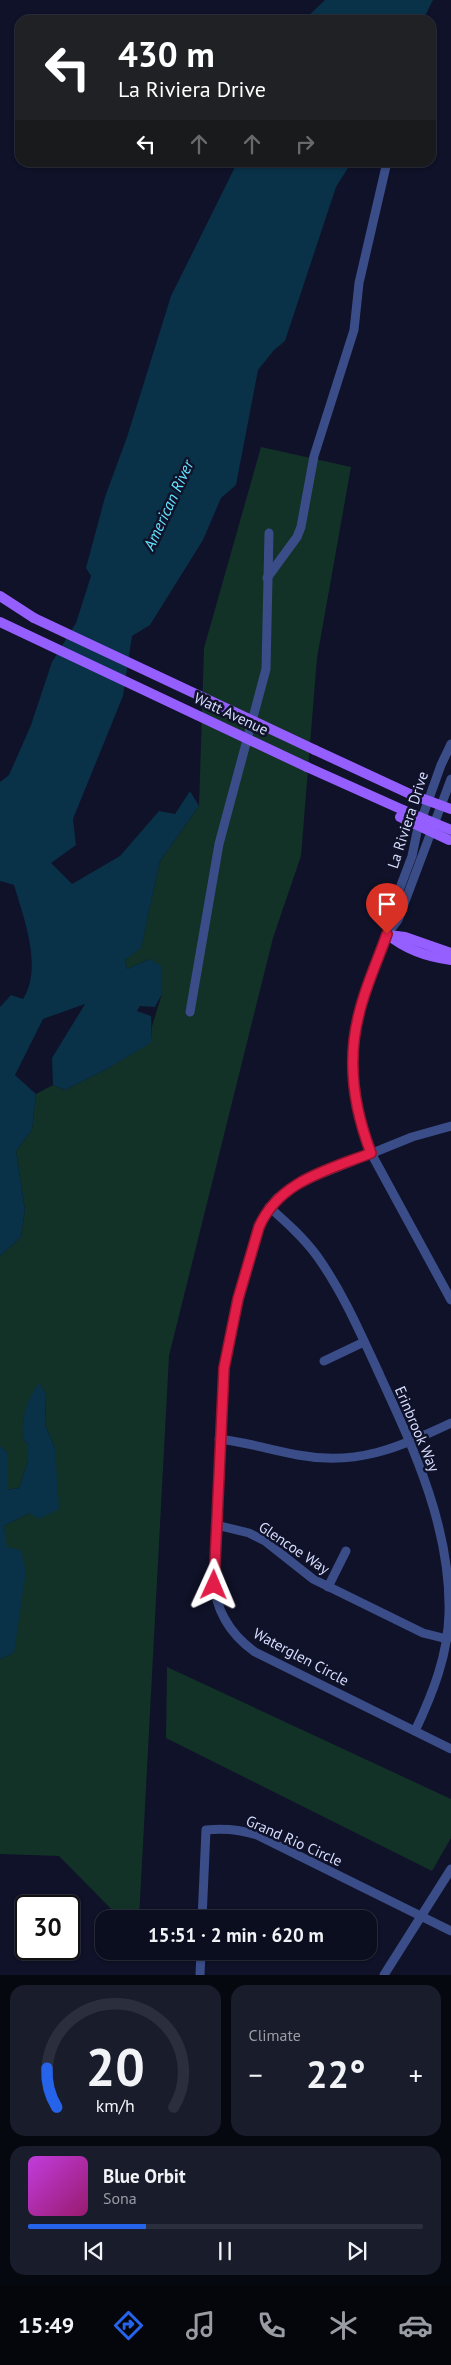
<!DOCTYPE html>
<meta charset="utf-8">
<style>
:root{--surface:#0b0e1e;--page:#191c2b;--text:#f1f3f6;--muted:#9a9ca4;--line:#2b2e3c;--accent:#2563eb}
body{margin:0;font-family:"PT Sans",sans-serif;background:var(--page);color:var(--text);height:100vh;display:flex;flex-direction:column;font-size:19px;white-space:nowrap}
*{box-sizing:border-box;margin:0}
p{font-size:16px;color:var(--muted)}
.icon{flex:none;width:28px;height:28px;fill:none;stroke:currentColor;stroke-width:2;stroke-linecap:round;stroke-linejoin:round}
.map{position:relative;height:1975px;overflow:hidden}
.side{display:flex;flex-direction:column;gap:10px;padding:10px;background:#060810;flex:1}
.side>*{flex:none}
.banner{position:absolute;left:15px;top:15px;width:421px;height:152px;border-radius:15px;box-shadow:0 1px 4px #0004,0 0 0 1px var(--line);background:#202124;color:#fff;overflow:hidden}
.speed{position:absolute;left:15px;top:1895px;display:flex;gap:10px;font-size:25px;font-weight:700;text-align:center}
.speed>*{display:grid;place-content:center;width:65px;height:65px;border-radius:50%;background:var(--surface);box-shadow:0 1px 4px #0004,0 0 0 1px var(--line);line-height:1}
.speed .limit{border:2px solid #111;border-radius:8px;background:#fff;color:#111}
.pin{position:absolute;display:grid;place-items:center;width:42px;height:42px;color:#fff;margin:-51px -21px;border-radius:50% 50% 50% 0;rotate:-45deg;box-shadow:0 0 5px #0007}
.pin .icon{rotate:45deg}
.me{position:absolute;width:55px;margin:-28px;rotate:1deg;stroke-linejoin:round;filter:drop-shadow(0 0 4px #0008)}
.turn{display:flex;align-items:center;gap:18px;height:105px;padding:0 20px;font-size:22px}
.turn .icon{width:65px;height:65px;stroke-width:2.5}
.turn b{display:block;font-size:35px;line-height:42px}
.lanes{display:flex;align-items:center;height:48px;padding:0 20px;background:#0003;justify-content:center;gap:25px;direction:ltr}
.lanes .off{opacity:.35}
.big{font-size:38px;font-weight:700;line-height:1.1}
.side .card{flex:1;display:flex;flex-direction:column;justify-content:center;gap:8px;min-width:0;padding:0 18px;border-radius:15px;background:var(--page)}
.side .dial{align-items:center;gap:0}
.dial svg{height:130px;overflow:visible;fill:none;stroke:var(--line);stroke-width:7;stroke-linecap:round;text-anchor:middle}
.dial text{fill:var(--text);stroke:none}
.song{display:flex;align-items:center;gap:15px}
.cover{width:60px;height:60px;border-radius:8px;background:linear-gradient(135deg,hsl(290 70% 55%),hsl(320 70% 35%))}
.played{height:5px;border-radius:2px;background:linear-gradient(90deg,var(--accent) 30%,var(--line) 30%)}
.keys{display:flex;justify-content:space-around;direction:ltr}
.heat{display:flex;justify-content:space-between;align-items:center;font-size:28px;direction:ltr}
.side .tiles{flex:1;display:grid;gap:10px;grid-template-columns:1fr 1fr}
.card:last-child{grid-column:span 2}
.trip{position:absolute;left:95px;top:1910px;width:282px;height:50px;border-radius:15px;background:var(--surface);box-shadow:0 1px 4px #0004,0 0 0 1px var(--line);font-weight:700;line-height:50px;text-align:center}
.dock{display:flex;height:80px;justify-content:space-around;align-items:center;background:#04060c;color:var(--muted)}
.dock .icon{width:35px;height:35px}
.dock .active{color:var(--accent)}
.dock b{font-size:22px;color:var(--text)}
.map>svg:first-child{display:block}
.green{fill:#123228}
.water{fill:#093147}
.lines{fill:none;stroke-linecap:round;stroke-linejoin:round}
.minor{stroke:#3a4d88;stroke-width:9}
.major{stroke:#955eff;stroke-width:10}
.major-bridge{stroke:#955eff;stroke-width:10}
.route-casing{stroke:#92132f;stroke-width:12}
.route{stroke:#e11d48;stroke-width:9}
.labels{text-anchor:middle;stroke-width:5;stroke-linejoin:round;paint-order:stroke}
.street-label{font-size:15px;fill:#d7ddff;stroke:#0f1228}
.water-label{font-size:16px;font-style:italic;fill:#65e3ff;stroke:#0f1228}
</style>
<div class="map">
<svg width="451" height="1975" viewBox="0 0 451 1975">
<rect width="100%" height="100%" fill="#0f1228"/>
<!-- green -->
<g class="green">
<path d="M261 447 351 467 317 658 301 856 273 938 169 1356 139 1919H121L59 1856 0 1854V1659L14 1653 4 1526 29 1513 55 1448 45 1424 46 1394 39 1384C25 1404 22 1415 23 1439L28 1444V1461L19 1488 7 1490V1452L0 1446V1256L21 1237 25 1210 16 1151 32 1130 36 1094 53 1085 65 1090 107 1069 152 1041V1026L162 994 150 959 127 969 125 960 141 947 160 861 199 806 204 648Z"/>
<polygon points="167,1667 451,1799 451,1838 432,1871 166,1738"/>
</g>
<!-- water -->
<g class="water">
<polygon points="325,0 433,0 423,20 304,20"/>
<path d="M237 163H351L336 187 285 341 274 350 258 370 236 485 221 498 203 540 150 625 132 636 123 696 73 819 76 845 51 863 72 884 120 856 159 811 175 814 190 791 199 806 160 861 141 948 125 960 127 969 150 959 161 966 162 994 155 1007 140 1006 137 1011 151 1016 152 1042 107 1069 65 1090 53 1085 52 1058 85 1004 43 1019 15 1075 36 1094 32 1130 16 1151 25 1210 21 1237 0 1256V1007L11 995 23 999C43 967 24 919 14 885L0 881V782L9 775 31 725 52 662 76 623 91 576 86 568 105 497 127 437 171 296Z"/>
<path d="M39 1383 46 1394 45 1424 55 1448 59 1509 39 1519 29 1513 4 1526 7 1547 21 1550 26 1571 14 1653 0 1659V1446L7 1452V1490L19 1488 28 1461V1444L23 1439C22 1414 25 1404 39 1383Z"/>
</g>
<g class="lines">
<!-- minor -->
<g class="minor">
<polyline points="267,578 297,537 301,527 314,456 354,330 359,283 387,162"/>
<polyline points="451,744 441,765 417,832 412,856 389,917 387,934 359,1012 354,1047 353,1071 357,1107 371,1153 451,1300"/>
<polyline points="387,934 398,920 451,779"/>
<polyline points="190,1012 219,844 266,669 269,533"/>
<path d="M451 1126 412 1137 301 1182 277 1198 263 1217 238 1299 224 1368 214 1579C215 1611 230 1634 255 1652L451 1749"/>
<path d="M269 1207C286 1222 303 1237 317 1256 342 1291 359 1330 377 1369 412 1445 451 1526 449 1613 448 1655 433 1693 415 1731"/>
<polyline points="324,1361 364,1342"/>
<path d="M219 1439C246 1442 271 1450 298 1455 357 1466 398 1448 451 1423"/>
<polyline points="216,1525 249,1533 265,1541 313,1579 423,1633 447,1639"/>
<polyline points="328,1587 346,1551"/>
<path d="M202 1919 206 1830C224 1828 239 1829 257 1835L451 1931"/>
<polyline points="274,1951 275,1952"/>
<polyline points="200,1975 201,1951"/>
<polyline points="384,1975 451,1869"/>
</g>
<!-- major -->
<g class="major">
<polyline points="0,596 34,618"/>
<polyline points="315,750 410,794"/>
<polyline points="307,767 403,810"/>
<path d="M387 934C406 950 427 957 451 960"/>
<polyline points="388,935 405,937 451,953"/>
</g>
<!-- major-bridge -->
<g class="major-bridge">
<polyline points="34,618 315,750"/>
<polyline points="0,622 307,767"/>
<polyline points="410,794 451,809"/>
<polyline points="403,810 451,830"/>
<polyline points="400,817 449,840"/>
</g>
</g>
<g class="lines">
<defs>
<path id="route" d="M214 1585 224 1368 238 1299 259 1227C279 1181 328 1170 371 1153 354 1109 347 1060 359 1014 365 987 378 960 387 934"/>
</defs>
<!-- route casing -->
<use href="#route" class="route-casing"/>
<!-- route -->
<use href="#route" class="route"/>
</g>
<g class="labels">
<!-- street labels -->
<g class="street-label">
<text transform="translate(231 714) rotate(25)" y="5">Watt Avenue</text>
<text transform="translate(408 820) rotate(-72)" y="5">La Riviera Drive</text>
<text transform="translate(417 1429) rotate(67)" y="5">Erinbrook Way</text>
<text transform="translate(294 1548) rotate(34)" y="5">Glencoe Way</text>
<text transform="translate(301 1657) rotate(28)" y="5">Waterglen Circle</text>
<text transform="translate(294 1841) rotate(24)" y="5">Grand Rio Circle</text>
</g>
<!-- water labels -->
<g class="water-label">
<text transform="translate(168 505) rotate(-65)" y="6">American River</text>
</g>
</g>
</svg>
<div class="speed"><div class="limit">30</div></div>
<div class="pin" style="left:387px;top:934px;background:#d93025"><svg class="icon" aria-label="arrive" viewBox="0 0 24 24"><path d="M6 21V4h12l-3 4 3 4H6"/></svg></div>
<svg class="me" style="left:214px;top:1585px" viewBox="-20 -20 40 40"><path d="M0-17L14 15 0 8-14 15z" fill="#e11d48" stroke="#fff" stroke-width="4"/></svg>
<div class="trip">15:51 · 2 min · 620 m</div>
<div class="banner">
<div class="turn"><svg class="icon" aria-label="left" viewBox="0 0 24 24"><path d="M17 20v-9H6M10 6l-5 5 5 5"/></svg><div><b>430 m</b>La Riviera Drive</div></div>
<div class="lanes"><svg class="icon" aria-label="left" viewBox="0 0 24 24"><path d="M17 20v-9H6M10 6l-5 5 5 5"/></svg><svg class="icon off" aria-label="ahead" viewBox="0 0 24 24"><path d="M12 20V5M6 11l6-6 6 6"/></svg><svg class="icon off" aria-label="ahead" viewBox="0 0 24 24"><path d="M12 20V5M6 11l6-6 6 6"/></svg><svg class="icon off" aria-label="right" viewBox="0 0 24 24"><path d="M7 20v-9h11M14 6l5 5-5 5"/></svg></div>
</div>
</div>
<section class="side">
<div class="tiles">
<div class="card dial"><svg viewBox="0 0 100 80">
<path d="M14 69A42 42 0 1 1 86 69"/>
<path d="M14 69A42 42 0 0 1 8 45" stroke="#2563eb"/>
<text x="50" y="56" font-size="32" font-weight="700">20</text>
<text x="50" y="72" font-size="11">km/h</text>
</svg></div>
<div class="card"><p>Climate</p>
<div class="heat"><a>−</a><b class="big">22°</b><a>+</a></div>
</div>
<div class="card">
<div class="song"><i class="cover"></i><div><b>Blue Orbit</b><p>Sona</p></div></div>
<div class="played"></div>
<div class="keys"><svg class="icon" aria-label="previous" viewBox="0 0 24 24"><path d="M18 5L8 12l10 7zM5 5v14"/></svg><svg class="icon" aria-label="pause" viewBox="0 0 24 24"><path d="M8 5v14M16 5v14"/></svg><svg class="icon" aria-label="next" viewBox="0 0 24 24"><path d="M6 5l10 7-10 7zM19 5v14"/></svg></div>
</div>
</div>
</section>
<nav class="dock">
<b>15:49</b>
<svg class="icon active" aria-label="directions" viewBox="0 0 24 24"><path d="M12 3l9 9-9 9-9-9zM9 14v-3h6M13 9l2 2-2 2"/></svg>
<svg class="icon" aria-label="music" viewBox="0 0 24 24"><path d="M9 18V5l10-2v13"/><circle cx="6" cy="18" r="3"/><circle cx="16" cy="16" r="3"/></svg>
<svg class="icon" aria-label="phone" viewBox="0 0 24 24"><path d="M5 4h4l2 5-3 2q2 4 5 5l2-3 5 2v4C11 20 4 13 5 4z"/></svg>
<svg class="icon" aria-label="climate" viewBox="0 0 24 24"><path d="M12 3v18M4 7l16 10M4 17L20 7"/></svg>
<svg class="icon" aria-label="car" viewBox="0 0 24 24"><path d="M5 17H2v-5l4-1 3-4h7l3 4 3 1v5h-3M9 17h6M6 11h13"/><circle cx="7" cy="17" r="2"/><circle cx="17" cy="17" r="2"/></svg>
</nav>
